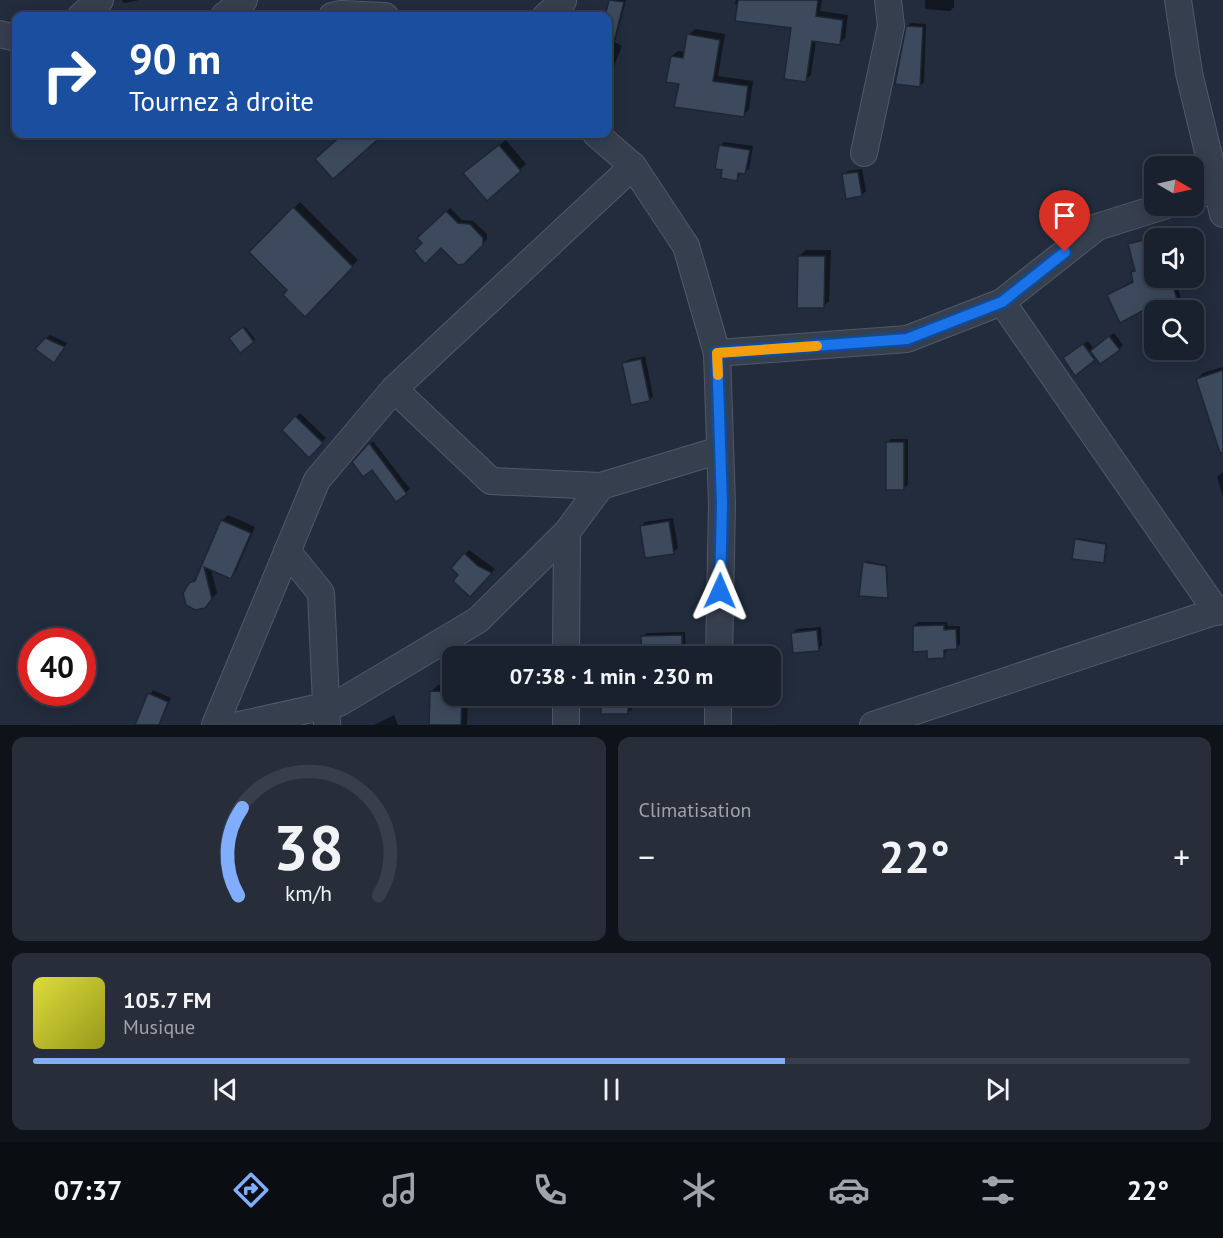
<!DOCTYPE html>
<html lang="fr">
<meta charset="utf-8">
<style>
:root{--surface:#1a212e;--page:#272e3a;--text:#f1f3f6;--muted:#9fa3aa;--line:#383e4a;--accent:#81adfd}
body{margin:0;font-family:"PT Sans",sans-serif;background:var(--page);color:var(--text);height:100vh;display:flex;flex-direction:column;font-size:22px;white-space:nowrap}
*{box-sizing:border-box;margin:0}
p{font-size:20px;color:var(--muted)}
.icon{flex:none;width:33px;height:33px;fill:none;stroke:currentColor;stroke-width:2;stroke-linecap:round;stroke-linejoin:round}
.map{position:relative;height:725px;overflow:hidden}
.details{display:flex;flex-direction:column;gap:12px;padding:12px;background:#0e1219;flex:1}
.details>*{flex:none}
.hud{position:absolute;left:12px;top:12px;width:600px;height:126px;border-radius:12px;box-shadow:0 3px 15px #0003,0 0 0 2px var(--line);background:#1a4fa0;color:#fff;overflow:hidden}
.needle{width:39px;rotate:99deg}
.tools{position:absolute;left:1144px;top:156px;display:grid;gap:12px}
.tools a{display:grid;place-items:center;width:60px;height:60px;border-radius:12px;background:var(--surface);box-shadow:0 3px 15px #0003,0 0 0 2px var(--line);font-size:30px}
.speed{position:absolute;left:18px;top:628px;display:flex;gap:12px;font-size:30px;font-weight:700;text-align:center}
.speed>*{display:grid;place-content:center;width:78px;height:78px;border-radius:50%;background:var(--surface);box-shadow:0 3px 15px #0003,0 0 0 2px var(--line);line-height:1}
.speed .limit{border:9px solid #d22;background:#fff;color:#111}
.pin{position:absolute;display:grid;place-items:center;width:51px;height:51px;color:#fff;margin:-62px -26px;border-radius:50% 50% 50% 0;rotate:-45deg;box-shadow:0 0 6px #0007}
.pin .icon{rotate:45deg}
.me{position:absolute;width:66px;margin:-33px;rotate:1deg;stroke-linejoin:round;filter:drop-shadow(0 0 4px #0008)}
.turn{display:flex;align-items:center;gap:21px;height:126px;padding:0 18px;font-size:27px}
.turn .icon{width:78px;height:78px;stroke-width:2.5}
.turn b{display:block;font-size:42px;line-height:51px}
.big{font-size:45px;font-weight:800;line-height:1.1}
.details .card{flex:1;display:flex;flex-direction:column;justify-content:center;gap:9px;min-width:0;padding:0 21px;border-radius:12px;background:var(--page)}
.details .dial{align-items:center;gap:0}
.dial svg{height:156px;overflow:visible;fill:none;stroke:var(--line);stroke-width:7;stroke-linecap:round;text-anchor:middle}
.dial text{fill:var(--text);stroke:none}
.song{display:flex;align-items:center;gap:18px}
.cover{width:72px;height:72px;border-radius:9px;background:linear-gradient(135deg,hsl(60 70% 55%),hsl(60 70% 35%))}
.played{height:6px;border-radius:3px;background:linear-gradient(90deg,var(--accent) 65%,var(--line) 65%)}
.keys{display:flex;justify-content:space-around;direction:ltr}
.heat{display:flex;justify-content:space-between;align-items:center;font-size:33px;direction:ltr}
.details .tiles{flex:1;display:grid;gap:12px;grid-template-columns:1fr 1fr}
.card:last-child{grid-column:span 2}
.trip{position:absolute;left:442px;top:646px;width:339px;height:60px;border-radius:12px;background:var(--surface);box-shadow:0 3px 15px #0003,0 0 0 2px var(--line);font-weight:800;line-height:60px;text-align:center}
.tab-bar{display:flex;height:96px;justify-content:space-around;align-items:center;background:#0a0d12;color:var(--muted)}
.tab-bar .icon{width:42px;height:42px}
.tab-bar .selected{color:var(--accent)}
.tab-bar b{font-size:27px;color:var(--text)}
.map>svg:first-child{display:block}
.shadow{fill:#0007}
.building{fill:#3d4a5d;stroke:#1d2634;stroke-width:1.5}
.lines{fill:none;stroke-linecap:round;stroke-linejoin:round}
.minor-casing{stroke:#515968;stroke-width:28}
.minor{stroke:#363f4d;stroke-width:26}
.route-casing{stroke:#114b97;stroke-width:15}
.route{stroke:#1a73e8;stroke-width:10}
.slow{stroke:#f59e0b;stroke-width:10}
</style>
<div class="map">
<svg width="1223" height="725" viewBox="0 0 1223 725">
<rect width="100%" height="100%" fill="#222c3d"/>
<!-- shadow -->
<g class="shadow">
<polygon points="122,0 139,0 124,3"/>
<polygon points="611,0 626,0 615,42 622,46 608,81 607,16"/>
<polygon points="736,0 822,0 820,11 848,15 845,38 840,43 816,40 811,75 805,80 793,27 735,4"/>
<polygon points="925,0 954,0 954,7 950,11 925,9"/>
<polygon points="911,23 926,24 924,82 920,86 907,27"/>
<polygon points="695,29 725,34 718,76 753,81 749,109 744,115 680,83 672,56 678,51 686,52 689,35"/>
<polygon points="339,134 382,134 333,177 342,136"/>
<polygon points="506,140 526,164 487,199 465,173"/>
<polygon points="724,142 753,146 749,169 741,172 737,179 720,146"/>
<polygon points="862,169 866,191 862,195 844,175 848,171"/>
<polygon points="300,202 358,260 305,315 289,290 251,252"/>
<polygon points="450,208 462,220 473,221 487,234 487,239 464,263 441,246 424,243 419,238"/>
<polygon points="1172,227 1175,238 1155,238 1155,278 1175,278 1184,310 1155,310 1155,325 1143,309 1108,295 1134,280 1132,273 1136,269 1130,245"/>
<polygon points="806,250 831,250 829,301 823,307 799,256"/>
<polygon points="245,327 255,339 241,351 231,339"/>
<polygon points="1114,333 1123,345 1119,349 1094,359 1068,355 1088,341 1094,349"/>
<polygon points="50,335 67,343 58,357 37,349"/>
<polygon points="645,356 653,396 649,400 624,364 628,360"/>
<polygon points="1223,367 1223,440 1197,379 1203,373"/>
<polygon points="300,413 326,438 309,455 284,430"/>
<polygon points="891,439 908,439 908,484 904,488 887,443"/>
<polygon points="373,441 410,489 396,500 372,468 354,462"/>
<polygon points="1223,472 1223,497 1217,477"/>
<polygon points="228,515 255,527 236,571 231,577 211,569 217,593 210,601 190,584 196,578 222,521"/>
<polygon points="673,518 678,548 674,552 641,526 645,522"/>
<polygon points="1078,538 1107,543 1105,560 1103,562 1076,540"/>
<polygon points="469,550 495,569 470,595 461,575 453,567"/>
<polygon points="866,561 887,565 888,596 861,595"/>
<polygon points="918,622 947,622 948,626 960,626 960,644 956,648 948,648 944,657 928,650 914,626"/>
<polygon points="821,627 822,645 818,649 793,633 797,629"/>
<polygon points="685,632 686,657 643,657 643,637 647,633"/>
<polygon points="438,685 453,686 453,696 468,696 467,725 430,725 431,692"/>
<polygon points="153,690 171,698 159,725 136,725"/>
<polygon points="632,696 632,709 628,713 603,700 607,697"/>
<polygon points="394,715 398,725 374,725"/>
</g>
<!-- building -->
<g class="building">
<polygon points="609,0 624,2 613,46 608,46 608,16 605,16"/>
<polygon points="738,0 818,0 816,16 843,20 840,45 812,41 806,82 784,79 791,28 735,21"/>
<polygon points="906,26 923,27 920,87 895,84"/>
<polygon points="687,34 720,40 713,81 748,86 744,117 674,107 679,84 666,82 671,56 683,58"/>
<polygon points="343,134 384,134 333,179 315,159"/>
<polygon points="499,145 521,171 487,201 463,173"/>
<polygon points="719,145 750,150 745,174 738,173 737,181 721,178 722,170 715,169"/>
<polygon points="858,172 862,196 846,199 842,174"/>
<polygon points="293,207 353,267 305,317 283,295 287,290 249,252"/>
<polygon points="446,211 458,223 470,224 483,238 483,245 464,264 458,265 441,248 425,264 414,251 422,243 417,238"/>
<polygon points="1155,237 1155,278 1171,278 1180,310 1155,310 1155,341 1151,342 1142,311 1120,323 1107,295 1133,282 1131,272 1135,271 1128,244"/>
<polygon points="798,256 825,256 824,308 797,308"/>
<polygon points="243,327 254,342 240,353 229,338"/>
<polygon points="1109,336 1120,350 1100,364 1090,351"/>
<polygon points="45,338 65,347 54,363 35,349"/>
<polygon points="1083,344 1095,360 1075,376 1063,358"/>
<polygon points="641,359 650,401 631,405 622,363"/>
<polygon points="1223,370 1223,453 1220,453 1196,379"/>
<polygon points="295,416 323,443 309,458 282,430"/>
<rect x="886" y="442" width="18" height="48"/>
<polygon points="369,443 407,494 396,502 372,470 363,477 352,462"/>
<polygon points="221,520 251,533 231,579 204,567 212,599 205,608 195,610 186,605 183,593 189,583 195,581"/>
<polygon points="669,521 674,554 645,558 640,526"/>
<polygon points="1075,539 1106,544 1104,563 1072,559"/>
<polygon points="464,553 478,566 492,573 470,597 453,581 458,575 451,568"/>
<polygon points="863,562 886,566 888,598 859,596"/>
<polygon points="944,625 944,630 956,629 957,649 944,650 944,658 927,659 927,651 913,652 913,626"/>
<polygon points="817,630 819,651 793,653 791,633"/>
<polygon points="682,635 682,657 642,657 641,636"/>
<polygon points="430,691 453,692 453,696 462,696 461,725 429,725"/>
<polygon points="148,693 168,702 159,725 135,725"/>
<rect x="601" y="700" width="27" height="14"/>
</g>
<g class="lines">
<defs>
<g id="minor">
<polyline points="1178,0 1189,73 1223,214"/>
<polyline points="81,16 100,0"/>
<polyline points="224,16 244,0"/>
<polyline points="332,16 341,14 385,16"/>
<polyline points="546,16 563,1"/>
<polyline points="0,34 16,38"/>
<polyline points="596,134 633,166 686,246 717,353 722,504 719,657"/>
<polyline points="864,153 891,26 888,0"/>
<polyline points="1194,196 1217,189"/>
<polyline points="1002,302 1217,612"/>
<polyline points="717,353 907,339 1002,302 1097,227 1164,206"/>
<polyline points="394,389 491,481 601,486 720,450"/>
<polyline points="287,551 321,593 327,725"/>
<polyline points="566,657 567,532"/>
<polyline points="215,725 317,480 394,389 633,166"/>
<polyline points="239,725 339,703 478,620 567,532 601,486"/>
<polyline points="566,725 566,696"/>
<polyline points="718,725 718,696"/>
<polyline points="873,725 1223,609"/>
</g>
</defs>
<!-- minor casing -->
<use href="#minor" class="minor-casing"/>
<!-- minor -->
<use href="#minor" class="minor"/>
</g>
<g class="lines">
<defs>
<polyline id="route" points="720,591 722,504 717,353 907,339 1002,302 1065,252"/>
</defs>
<!-- route casing -->
<use href="#route" class="route-casing"/>
<!-- route -->
<use href="#route" class="route"/>
<!-- slow -->
<polyline class="slow" points="718,375 717,353 817,346"/>
</g>
</svg>
<div class="tools">
<a><svg class="needle" viewBox="-14 -14 28 28"><path d="M0-13l5 13h-10z" fill="#e53935"/><path d="M0 13l5-13h-10z" fill="#9fa3aa"/></svg></a>
<a><svg class="icon" aria-label="sound" viewBox="0 0 24 24"><path d="M4 9h4l5-4v14l-5-4H4zM17 9q2 3 0 6"/></svg></a>
<a><svg class="icon" aria-label="search" viewBox="0 0 24 24"><circle cx="10" cy="10" r="6"/><path d="M15 15l6 6"/></svg></a>
</div>
<div class="speed"><div class="limit">40</div></div>
<div class="pin" style="left:1065px;top:252px;background:#d93025"><svg class="icon" aria-label="arrive" viewBox="0 0 24 24"><path d="M6 21V4h12l-3 4 3 4H6"/></svg></div>
<svg class="me" style="left:720px;top:591px" viewBox="-20 -20 40 40"><path d="M0-17L14 15 0 8-14 15z" fill="#1a73e8" stroke="#fff" stroke-width="4"/></svg>
<div class="trip">07:38 · 1 min · 230 m</div>
<div class="hud">
<div class="turn"><svg class="icon" aria-label="right" viewBox="0 0 24 24"><path d="M7 20v-9h11M14 6l5 5-5 5"/></svg><div><b>90 m</b>Tournez à droite</div></div>
</div>
</div>
<section class="details">
<div class="tiles">
<div class="card dial"><svg viewBox="0 0 100 80">
<path d="M14 69A42 42 0 1 1 86 69"/>
<path d="M14 69A42 42 0 0 1 16 24" stroke="#81adfd"/>
<text x="50" y="56" font-size="32" font-weight="700">38</text>
<text x="50" y="72" font-size="11">km/h</text>
</svg></div>
<div class="card"><p>Climatisation</p>
<div class="heat"><a>−</a><b class="big">22°</b><a>+</a></div>
</div>
<div class="card">
<div class="song"><i class="cover"></i><div><b>105.7 FM</b><p>Musique</p></div></div>
<div class="played"></div>
<div class="keys"><svg class="icon" aria-label="previous" viewBox="0 0 24 24"><path d="M18 5L8 12l10 7zM5 5v14"/></svg><svg class="icon" aria-label="pause" viewBox="0 0 24 24"><path d="M8 5v14M16 5v14"/></svg><svg class="icon" aria-label="next" viewBox="0 0 24 24"><path d="M6 5l10 7-10 7zM19 5v14"/></svg></div>
</div>
</div>
</section>
<nav class="tab-bar">
<b>07:37</b>
<svg class="icon selected" aria-label="directions" viewBox="0 0 24 24"><path d="M12 3l9 9-9 9-9-9zM9 14v-3h6M13 9l2 2-2 2"/></svg>
<svg class="icon" aria-label="music" viewBox="0 0 24 24"><path d="M9 18V5l10-2v13"/><circle cx="6" cy="18" r="3"/><circle cx="16" cy="16" r="3"/></svg>
<svg class="icon" aria-label="phone" viewBox="0 0 24 24"><path d="M5 4h4l2 5-3 2q2 4 5 5l2-3 5 2v4C11 20 4 13 5 4z"/></svg>
<svg class="icon" aria-label="climate" viewBox="0 0 24 24"><path d="M12 3v18M4 7l16 10M4 17L20 7"/></svg>
<svg class="icon" aria-label="car" viewBox="0 0 24 24"><path d="M5 17H2v-5l4-1 3-4h7l3 4 3 1v5h-3M9 17h6M6 11h13"/><circle cx="7" cy="17" r="2"/><circle cx="17" cy="17" r="2"/></svg>
<svg class="icon" aria-label="filters" viewBox="0 0 24 24"><path d="M4 7h16M4 17h16"/><circle cx="9" cy="7" r="2"/><circle cx="15" cy="17" r="2"/></svg>
<b>22°</b>
</nav>
